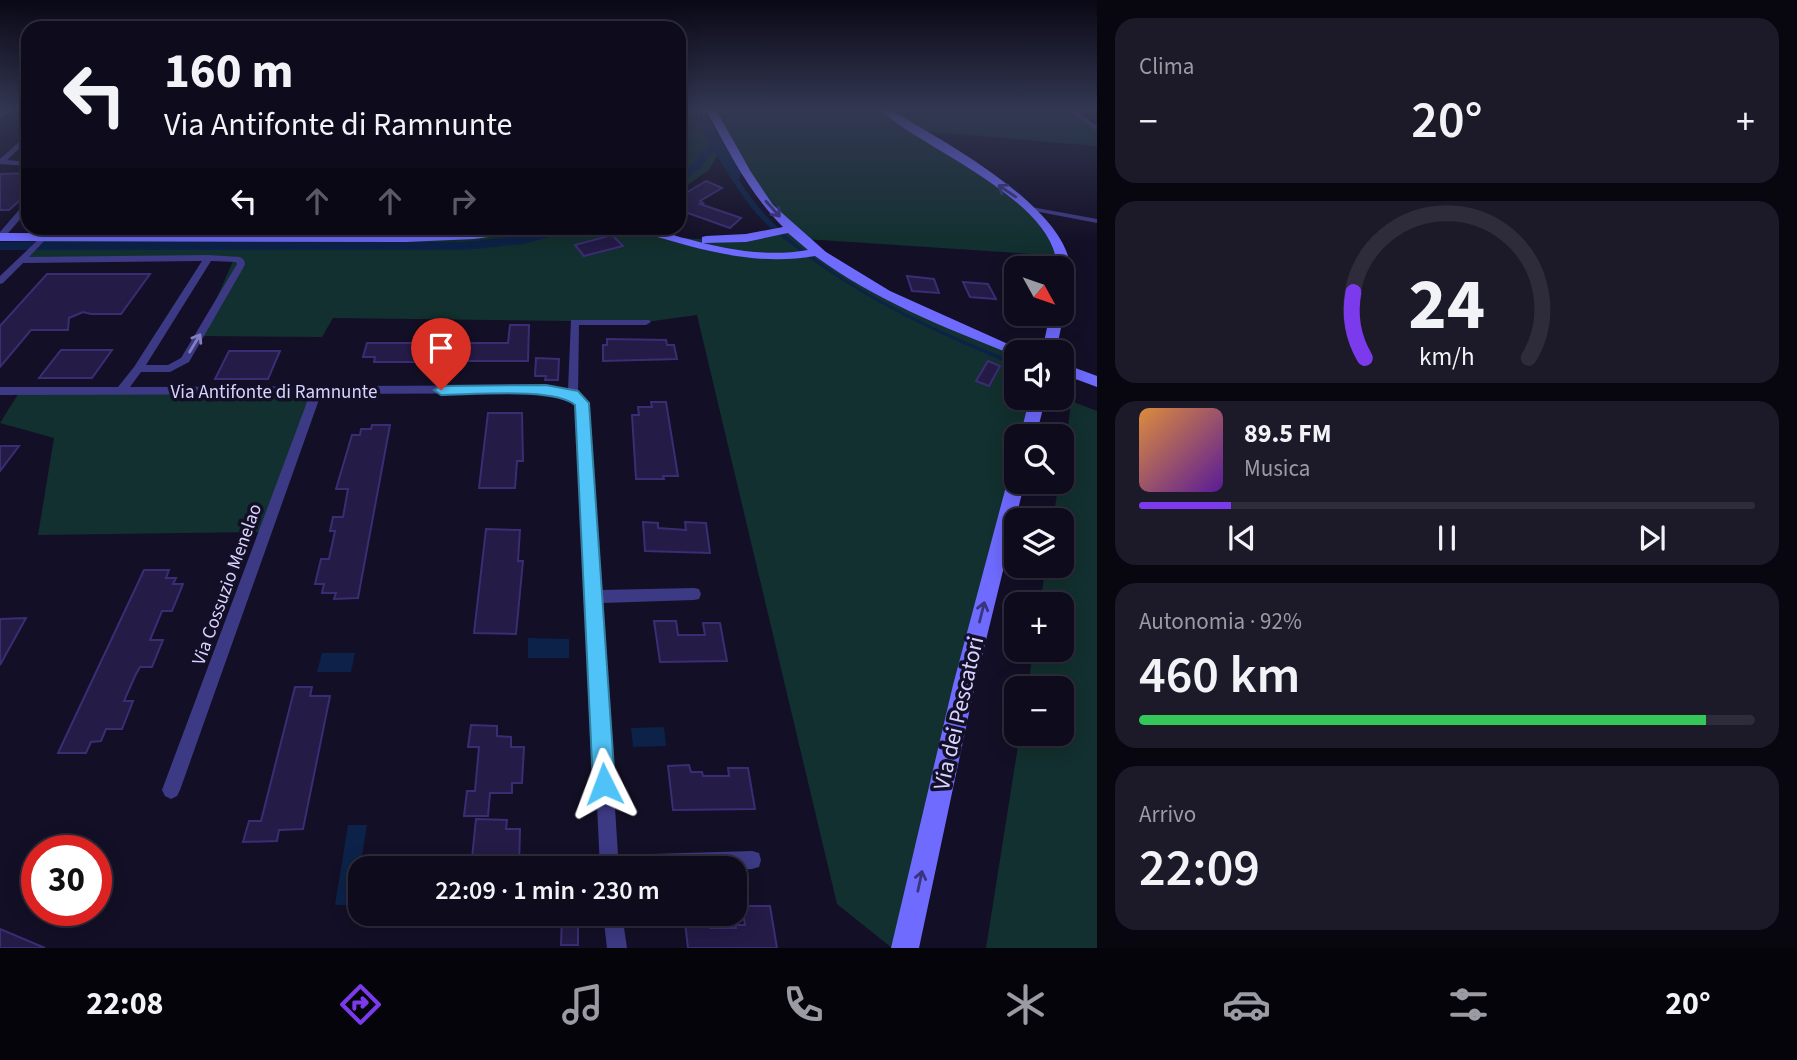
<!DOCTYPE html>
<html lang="it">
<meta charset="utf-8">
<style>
:root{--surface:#0e0b1c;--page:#1c1929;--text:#f1f3f6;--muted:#9b9ba3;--line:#2e2b3b;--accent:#7c3aed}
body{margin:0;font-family:"Source Sans 3",sans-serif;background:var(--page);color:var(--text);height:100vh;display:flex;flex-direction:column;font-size:26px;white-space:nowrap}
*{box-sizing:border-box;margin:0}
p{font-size:23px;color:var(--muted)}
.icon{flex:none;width:38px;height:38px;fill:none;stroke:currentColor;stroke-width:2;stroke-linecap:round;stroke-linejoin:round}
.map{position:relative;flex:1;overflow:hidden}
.sheet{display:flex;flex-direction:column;gap:18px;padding:18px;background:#08060f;width:700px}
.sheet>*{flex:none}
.top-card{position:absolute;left:21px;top:21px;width:665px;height:214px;border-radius:21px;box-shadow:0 4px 18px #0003,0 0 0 2px var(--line);background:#0e0b1c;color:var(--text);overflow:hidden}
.needle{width:46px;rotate:130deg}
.tools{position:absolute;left:1004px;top:256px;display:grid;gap:14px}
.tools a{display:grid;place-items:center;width:70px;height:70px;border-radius:14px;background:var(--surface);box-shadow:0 4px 18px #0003,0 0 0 2px var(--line);font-size:35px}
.speed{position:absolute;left:21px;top:835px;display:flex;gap:14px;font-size:35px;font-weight:700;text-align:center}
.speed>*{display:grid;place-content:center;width:91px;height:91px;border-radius:50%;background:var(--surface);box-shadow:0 4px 18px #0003,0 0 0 2px var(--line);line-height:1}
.speed .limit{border:10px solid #d22;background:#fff;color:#111}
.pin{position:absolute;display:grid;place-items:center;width:60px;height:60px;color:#fff;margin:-72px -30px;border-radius:50% 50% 50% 0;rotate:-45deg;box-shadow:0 0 7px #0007}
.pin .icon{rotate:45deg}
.me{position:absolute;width:77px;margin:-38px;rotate:357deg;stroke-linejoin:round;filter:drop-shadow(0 0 5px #0008)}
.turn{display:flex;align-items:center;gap:24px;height:147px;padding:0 28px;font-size:32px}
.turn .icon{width:91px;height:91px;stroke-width:2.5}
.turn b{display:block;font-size:49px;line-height:60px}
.lanes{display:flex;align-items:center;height:66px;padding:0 28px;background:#0003;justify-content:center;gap:35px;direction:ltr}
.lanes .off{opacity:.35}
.big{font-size:52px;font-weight:600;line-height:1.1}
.sheet .widget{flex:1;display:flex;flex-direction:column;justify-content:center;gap:10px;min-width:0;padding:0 24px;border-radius:21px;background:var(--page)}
.sheet .dial{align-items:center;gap:0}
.dial svg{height:182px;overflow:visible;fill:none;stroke:var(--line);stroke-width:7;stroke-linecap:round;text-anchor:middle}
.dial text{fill:var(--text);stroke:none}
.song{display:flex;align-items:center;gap:21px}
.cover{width:84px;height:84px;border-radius:10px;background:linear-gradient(135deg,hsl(30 70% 55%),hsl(270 70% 35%))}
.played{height:7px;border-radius:4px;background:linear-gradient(90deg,var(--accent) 15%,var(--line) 15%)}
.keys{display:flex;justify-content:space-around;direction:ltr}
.heat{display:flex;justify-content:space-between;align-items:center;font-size:38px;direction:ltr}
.charge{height:10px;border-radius:5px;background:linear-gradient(90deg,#34c759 92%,var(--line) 0)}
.trip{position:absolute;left:348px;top:856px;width:399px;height:70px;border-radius:21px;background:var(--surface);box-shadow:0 4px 18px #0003,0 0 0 2px var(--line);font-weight:600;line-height:70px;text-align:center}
.tab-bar{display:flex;height:112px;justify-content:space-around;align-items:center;background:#06040b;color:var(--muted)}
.tab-bar .icon{width:49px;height:49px}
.tab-bar .on{color:var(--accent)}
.tab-bar b{font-size:32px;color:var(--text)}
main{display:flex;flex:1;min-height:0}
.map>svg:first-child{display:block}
.green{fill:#12302f}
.water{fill:#0c2248}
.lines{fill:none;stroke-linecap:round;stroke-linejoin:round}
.canal{fill:#0c2248;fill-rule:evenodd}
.building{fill:#241b47;stroke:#3b2d73;stroke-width:2}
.street{fill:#3d3a85;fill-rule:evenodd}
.secondary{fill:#6f6bff;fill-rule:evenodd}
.oneway{stroke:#38347d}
.oneway2{stroke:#837fbc}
.route{fill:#4fc3f7;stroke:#337fa1;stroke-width:2}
.labels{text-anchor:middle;stroke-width:7;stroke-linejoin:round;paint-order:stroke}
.street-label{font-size:19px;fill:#d9d4ff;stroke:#130f26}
.near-street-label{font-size:23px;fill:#d9d4ff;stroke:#130f26}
</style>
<main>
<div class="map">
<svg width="1097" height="948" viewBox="0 0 1097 948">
<rect width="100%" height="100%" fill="#130f26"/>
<!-- green -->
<g class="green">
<polygon points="679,110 704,110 723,145 709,170 679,191"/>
<polygon points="711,110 1070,110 1097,129 1097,146 919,131 1025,204 1062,256 805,239 760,195"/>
<path d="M424 228H641C691 247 737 237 788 230L869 283 1017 352V397H1038L1028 436H1017V479L892 948 837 904 697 315 646 322 333 318 322 337 200 336 234 259 21 260 43 238 422 237Z"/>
<polygon points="20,391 316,392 265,532 38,535 54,438 0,423"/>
<polygon points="1071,401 1097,411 1097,948 986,948 1020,733 1062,733 1062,688 1028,688 1033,649 1062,649 1062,604 1040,604 1046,565 1062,565 1062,520 1053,520 1059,481 1062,481"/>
</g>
<!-- water -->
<g class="water">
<path d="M692 110H703L741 173 739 180C791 266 925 327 1017 362V367C941 335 867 302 801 252 789 242 775 233 764 222 739 196 708 142 692 110Z"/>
<polygon points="528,638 569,639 569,658 528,658"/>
<polygon points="322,653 355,653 351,672 317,672"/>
<polygon points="664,727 666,746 633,747 631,728"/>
<polygon points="348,825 367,825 354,905 335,905"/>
</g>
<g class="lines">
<!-- canal -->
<g class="canal">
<polygon points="693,110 703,110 720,141 701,168 679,184 679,176 693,164 710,141"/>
<polygon points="564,228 584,228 523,244 465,250 0,250 0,242 465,242 523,236"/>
</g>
</g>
<!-- building -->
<g class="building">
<polygon points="28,173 28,193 9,210 0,210 0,174"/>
<polygon points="706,181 722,188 700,201 703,203 700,204 741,218 730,228 688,213 679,218 679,197"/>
<polygon points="612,235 623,246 584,256 575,245"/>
<polygon points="47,274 150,274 121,314 91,314 83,312 69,318 68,330 31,330 0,367 0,326"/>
<polygon points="907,276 934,279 939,293 912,291"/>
<polygon points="963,282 988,284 996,299 970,297"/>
<polygon points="510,325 529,325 528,361 456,361 459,343 508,343"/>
<polygon points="607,339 666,340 667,345 674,345 677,359 603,361 603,345 607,345"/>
<polygon points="367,343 436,343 432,362 374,362 375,357 363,357"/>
<polygon points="61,350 112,350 92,378 39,378"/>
<polygon points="229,351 280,351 268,379 215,379"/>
<polygon points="536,358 559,359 558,380 545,380 546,376 535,376"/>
<polygon points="988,361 1000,366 989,386 976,381"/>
<polygon points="651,402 666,402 678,476 663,476 664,479 636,479 632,415 639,415 638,407 652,407"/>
<polygon points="488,413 522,413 523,461 517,461 515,488 479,488"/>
<polygon points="372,425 390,425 358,598 334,599 336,593 322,593 324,584 315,584 321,559 329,559 335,531 330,531 333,517 343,517 348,489 336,489 352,435 360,435 361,429 371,429"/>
<polygon points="0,446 19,446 0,471"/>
<polygon points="643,522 658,523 658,528 686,530 685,522 706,523 710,553 645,551"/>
<polygon points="486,529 520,530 518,561 523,561 516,634 474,633"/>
<polygon points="144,570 169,570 166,578 176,578 173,584 183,584 172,611 162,611 150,640 163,640 152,667 140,667 135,676 124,701 133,701 122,729 106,729 101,741 91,742 86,753 58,753"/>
<polygon points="26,618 0,665 0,619"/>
<polygon points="654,621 676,621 678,635 705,635 703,623 720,623 727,661 660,662"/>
<polygon points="295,687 312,687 310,696 330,696 303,829 279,830 277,841 243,842 249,821 261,821"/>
<polygon points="471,725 497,726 497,736 511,737 511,747 524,747 522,783 512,783 512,793 490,793 488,816 464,816 467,791 475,791 479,747 468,747"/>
<polygon points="689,765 691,772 702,772 703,776 729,776 728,768 748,768 755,809 673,810 668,766"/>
<polygon points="476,819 507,820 506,829 520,829 519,866 471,868"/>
<polygon points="742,906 770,906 777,948 688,948 684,914 708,914 710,928 736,928 735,925 745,925"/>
<polygon points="562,914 578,914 578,945 561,945"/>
<polygon points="0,929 45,948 0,948"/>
</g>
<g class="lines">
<!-- street -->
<g class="street">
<polygon points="5,110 12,110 0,119 0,114"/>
<polygon points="1067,110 1074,110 1097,126 1097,131"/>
<polygon points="1093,110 1097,110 1097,113"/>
<polygon points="28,134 28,140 7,160 28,162 28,166 0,164 0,159"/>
<polygon points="25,203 28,203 28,210 3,239 0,240 0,232"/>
<polygon points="1026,206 1097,219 1097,223 1029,210 1025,208"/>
<path d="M43 235 47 238 29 257 208 255 240 257 244 260 245 264 242 270 189 362 170 372H141L130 387 541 385 568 390 571 320H649L651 322 646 325H579L578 394 582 395 590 409 601 590 694 588 699 589 701 594 699 599 694 600 602 603 618 855 752 851 759 853 761 860 759 867 752 869 735 870V868H600L578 409 574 401 560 396 541 393 321 394 180 790 177 796 171 799 165 796 162 790 310 394 0 395V387H118L134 367 202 261 23 263 3 283 0 284V276ZM211 261 236 262 237 264 181 358 168 365H146Z"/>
<polygon points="603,914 622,914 627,948 607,948"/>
</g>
<!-- secondary -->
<g class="secondary">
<path d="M706 110H716L751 172 773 205 826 252 890 291 1026 352H1017V356L1014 355C945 328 875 300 815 256 752 267 696 248 637 231L635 228C655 228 670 235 688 239 728 250 767 257 808 250L788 233 746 242 702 243V237L706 236 746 234 783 227C749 193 729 152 706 110Z"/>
<path d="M880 110H891C938 139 1096 220 1067 289L1062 290V268H1057C1056 200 924 150 880 110Z"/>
<polygon points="502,228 530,228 524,232 474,239 406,242 0,241 0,233 406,234"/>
<polygon points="1062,311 1064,313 1056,352 1042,352 1050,313 1062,313"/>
<polygon points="1062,363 1097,376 1097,387 1062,374"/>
<polygon points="1030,397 1046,397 1036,436 1020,436"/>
<polygon points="1017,472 1017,481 1025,481 975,685 919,948 891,948 953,685 1008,479 1011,474"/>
</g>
</g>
<!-- one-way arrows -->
<defs><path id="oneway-shaft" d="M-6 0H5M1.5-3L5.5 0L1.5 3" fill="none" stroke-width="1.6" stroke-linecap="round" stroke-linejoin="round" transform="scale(1.75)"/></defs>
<g class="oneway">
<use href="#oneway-shaft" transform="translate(1007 191) rotate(-146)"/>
<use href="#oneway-shaft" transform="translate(773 209) rotate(48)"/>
<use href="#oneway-shaft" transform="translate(982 612) rotate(-76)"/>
<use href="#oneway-shaft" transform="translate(920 881) rotate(-78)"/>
</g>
<use class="oneway2" href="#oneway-shaft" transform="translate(195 343) rotate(-59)"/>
<!-- sky -->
<linearGradient id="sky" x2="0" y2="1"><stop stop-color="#0a0815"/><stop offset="0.45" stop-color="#333752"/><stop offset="1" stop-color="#333752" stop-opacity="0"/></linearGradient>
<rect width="1097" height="243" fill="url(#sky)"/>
<!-- route -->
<path class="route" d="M546 385 578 391 589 403 615 784 612 792 604 796 596 792 593 784 575 405C555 387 470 395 441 395L434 390 441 386Z"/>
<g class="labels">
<!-- street labels -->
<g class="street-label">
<text x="274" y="398">Via Antifonte di Ramnunte</text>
<text transform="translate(226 584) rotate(-70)" y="7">Via Cossuzio Menelao</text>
</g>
<!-- near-street labels -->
<g class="near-street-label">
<text transform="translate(958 713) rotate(-77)" y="8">Via dei Pescatori</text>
</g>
</g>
</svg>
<div class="tools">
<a><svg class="needle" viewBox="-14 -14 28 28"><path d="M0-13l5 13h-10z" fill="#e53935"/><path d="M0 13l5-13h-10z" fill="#9b9ba3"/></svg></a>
<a><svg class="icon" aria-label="sound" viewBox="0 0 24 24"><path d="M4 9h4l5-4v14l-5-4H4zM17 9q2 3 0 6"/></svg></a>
<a><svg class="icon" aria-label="search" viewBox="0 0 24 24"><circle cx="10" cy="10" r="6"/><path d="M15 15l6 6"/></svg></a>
<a><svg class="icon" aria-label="layers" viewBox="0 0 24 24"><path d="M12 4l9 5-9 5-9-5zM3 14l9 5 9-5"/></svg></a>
<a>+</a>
<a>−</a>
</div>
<div class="speed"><div class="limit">30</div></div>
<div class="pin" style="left:441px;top:390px;background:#d93025"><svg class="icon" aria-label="arrive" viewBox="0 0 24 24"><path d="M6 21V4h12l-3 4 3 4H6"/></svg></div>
<svg class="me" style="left:604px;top:784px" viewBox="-20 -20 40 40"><path d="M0-17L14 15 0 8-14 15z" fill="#4fc3f7" stroke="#fff" stroke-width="4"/></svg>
<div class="trip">22:09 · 1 min · 230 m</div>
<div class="top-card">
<div class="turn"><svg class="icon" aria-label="left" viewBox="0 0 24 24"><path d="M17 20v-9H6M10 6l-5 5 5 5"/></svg><div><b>160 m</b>Via Antifonte di Ramnunte</div></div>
<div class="lanes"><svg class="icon" aria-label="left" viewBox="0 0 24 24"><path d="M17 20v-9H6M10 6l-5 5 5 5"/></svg><svg class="icon off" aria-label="ahead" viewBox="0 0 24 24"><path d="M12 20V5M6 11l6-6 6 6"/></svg><svg class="icon off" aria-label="ahead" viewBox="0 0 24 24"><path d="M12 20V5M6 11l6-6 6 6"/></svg><svg class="icon off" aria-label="right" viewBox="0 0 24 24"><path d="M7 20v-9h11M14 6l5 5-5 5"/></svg></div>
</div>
</div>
<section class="sheet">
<div class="widget"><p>Clima</p>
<div class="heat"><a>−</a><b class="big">20°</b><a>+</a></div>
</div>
<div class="widget dial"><svg viewBox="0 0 100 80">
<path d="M14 69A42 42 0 1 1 86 69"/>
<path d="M14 69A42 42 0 0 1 9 40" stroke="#7c3aed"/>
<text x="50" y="56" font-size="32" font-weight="700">24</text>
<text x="50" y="72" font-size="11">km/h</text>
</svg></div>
<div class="widget">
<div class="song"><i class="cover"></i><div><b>89.5 FM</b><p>Musica</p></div></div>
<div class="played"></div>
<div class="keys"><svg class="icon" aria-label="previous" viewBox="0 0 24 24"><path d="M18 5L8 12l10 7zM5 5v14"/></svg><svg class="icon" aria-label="pause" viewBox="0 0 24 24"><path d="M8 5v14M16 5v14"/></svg><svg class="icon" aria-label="next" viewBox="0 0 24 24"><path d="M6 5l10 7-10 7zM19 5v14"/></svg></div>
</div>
<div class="widget"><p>Autonomia · 92%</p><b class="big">460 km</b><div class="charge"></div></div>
<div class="widget"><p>Arrivo</p><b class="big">22:09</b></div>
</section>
</main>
<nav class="tab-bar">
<b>22:08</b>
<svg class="icon on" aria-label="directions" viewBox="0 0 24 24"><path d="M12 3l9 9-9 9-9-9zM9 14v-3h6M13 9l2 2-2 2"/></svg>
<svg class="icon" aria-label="music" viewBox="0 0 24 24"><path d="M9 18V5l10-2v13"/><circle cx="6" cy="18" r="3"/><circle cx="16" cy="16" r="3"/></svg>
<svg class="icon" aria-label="phone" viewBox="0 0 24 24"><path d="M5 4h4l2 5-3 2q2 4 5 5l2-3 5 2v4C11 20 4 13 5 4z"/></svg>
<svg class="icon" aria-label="climate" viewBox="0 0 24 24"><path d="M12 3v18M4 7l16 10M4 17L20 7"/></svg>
<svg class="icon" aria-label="car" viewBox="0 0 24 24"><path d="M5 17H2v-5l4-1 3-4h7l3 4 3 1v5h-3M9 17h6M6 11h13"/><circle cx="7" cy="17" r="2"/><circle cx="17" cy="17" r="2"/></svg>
<svg class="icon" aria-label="filters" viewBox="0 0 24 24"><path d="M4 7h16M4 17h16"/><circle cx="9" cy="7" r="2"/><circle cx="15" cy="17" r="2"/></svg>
<b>20°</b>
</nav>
